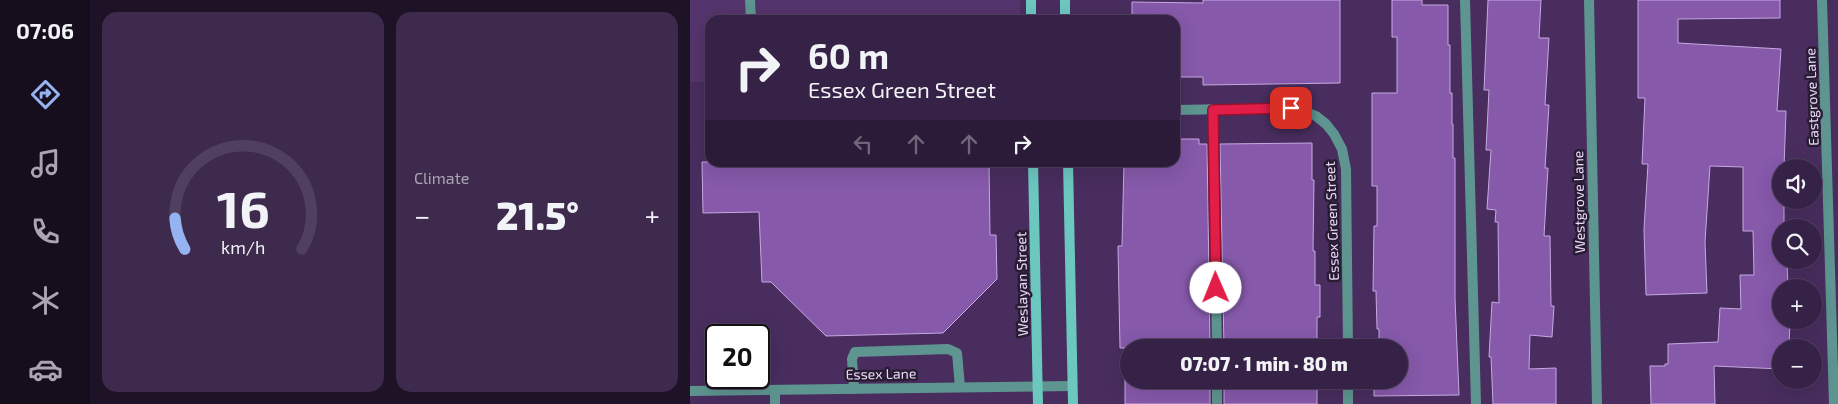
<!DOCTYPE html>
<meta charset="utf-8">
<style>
:root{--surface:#362246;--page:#3d2a4d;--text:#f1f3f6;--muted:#aaa4b3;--line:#503f5f;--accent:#95b2f1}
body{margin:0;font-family:"Exo 2",sans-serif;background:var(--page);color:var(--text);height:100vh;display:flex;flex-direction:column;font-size:19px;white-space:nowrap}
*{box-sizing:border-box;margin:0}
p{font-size:16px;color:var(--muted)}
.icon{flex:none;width:28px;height:28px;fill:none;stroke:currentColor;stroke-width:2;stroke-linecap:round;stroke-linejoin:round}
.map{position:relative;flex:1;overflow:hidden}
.sheet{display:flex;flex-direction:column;gap:12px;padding:12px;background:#1e1326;width:600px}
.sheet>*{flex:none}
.hud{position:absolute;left:15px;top:15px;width:475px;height:152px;border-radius:15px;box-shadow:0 5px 20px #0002,0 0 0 1px var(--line);background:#362246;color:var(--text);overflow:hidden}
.tools{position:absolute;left:1082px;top:159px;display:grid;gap:10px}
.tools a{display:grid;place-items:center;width:50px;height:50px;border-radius:50%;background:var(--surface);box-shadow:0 5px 20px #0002,0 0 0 1px var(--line);font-size:25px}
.speed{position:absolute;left:15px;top:324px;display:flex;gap:10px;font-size:25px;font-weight:700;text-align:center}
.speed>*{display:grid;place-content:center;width:65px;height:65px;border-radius:50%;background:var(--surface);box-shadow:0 5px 20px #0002,0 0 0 1px var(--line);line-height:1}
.speed .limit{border:2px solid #111;border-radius:8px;background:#fff;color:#111}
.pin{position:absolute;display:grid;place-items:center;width:42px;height:42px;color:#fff;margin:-21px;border-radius:10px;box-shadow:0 2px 8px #0006}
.me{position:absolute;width:55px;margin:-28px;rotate:359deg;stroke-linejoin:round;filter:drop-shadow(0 0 4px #0008)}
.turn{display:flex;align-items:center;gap:18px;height:105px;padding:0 20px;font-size:22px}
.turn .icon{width:65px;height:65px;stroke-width:2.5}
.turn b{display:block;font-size:35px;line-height:42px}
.lanes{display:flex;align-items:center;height:48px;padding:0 20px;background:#0003;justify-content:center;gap:25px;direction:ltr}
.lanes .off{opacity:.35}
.big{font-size:38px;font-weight:800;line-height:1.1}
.sheet .tile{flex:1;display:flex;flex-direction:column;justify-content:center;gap:8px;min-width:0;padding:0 18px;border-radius:15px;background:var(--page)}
.sheet .dial{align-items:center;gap:0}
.dial svg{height:130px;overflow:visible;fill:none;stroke:var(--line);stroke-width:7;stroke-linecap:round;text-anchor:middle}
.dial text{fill:var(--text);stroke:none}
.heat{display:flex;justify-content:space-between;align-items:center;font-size:28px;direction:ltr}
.sheet .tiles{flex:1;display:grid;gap:12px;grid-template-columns:repeat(2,1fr)}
.trip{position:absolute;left:430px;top:339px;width:288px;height:50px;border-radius:25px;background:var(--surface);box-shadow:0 5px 20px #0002,0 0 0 1px var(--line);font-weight:800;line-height:50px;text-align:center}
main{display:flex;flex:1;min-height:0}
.dock{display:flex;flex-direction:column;width:90px;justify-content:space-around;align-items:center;background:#160e1c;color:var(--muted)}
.dock .icon{width:35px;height:35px}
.dock .on{color:var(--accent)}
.dock b{font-size:22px;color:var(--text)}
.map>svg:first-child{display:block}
.built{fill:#54346c}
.building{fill:#8659aa;stroke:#c7a9e3}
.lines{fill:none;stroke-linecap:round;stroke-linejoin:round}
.lane{stroke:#5e9590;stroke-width:10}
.street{stroke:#5e9590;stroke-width:10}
.secondary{stroke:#6cc7bf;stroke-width:10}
.route-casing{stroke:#92132f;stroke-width:12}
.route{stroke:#e11d48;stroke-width:9}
.labels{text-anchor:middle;stroke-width:5;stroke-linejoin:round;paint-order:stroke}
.street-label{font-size:14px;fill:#eadaf9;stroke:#281c33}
</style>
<main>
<nav class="dock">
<b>07:06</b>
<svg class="icon on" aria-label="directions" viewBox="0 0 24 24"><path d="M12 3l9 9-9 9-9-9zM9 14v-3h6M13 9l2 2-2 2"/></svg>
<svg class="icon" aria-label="music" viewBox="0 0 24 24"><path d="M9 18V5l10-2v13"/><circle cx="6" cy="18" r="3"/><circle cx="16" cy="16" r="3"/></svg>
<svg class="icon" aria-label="phone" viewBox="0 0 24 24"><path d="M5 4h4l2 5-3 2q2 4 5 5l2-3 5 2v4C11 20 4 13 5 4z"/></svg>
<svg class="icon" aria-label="climate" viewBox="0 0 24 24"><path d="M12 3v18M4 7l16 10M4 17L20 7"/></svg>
<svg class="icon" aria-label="car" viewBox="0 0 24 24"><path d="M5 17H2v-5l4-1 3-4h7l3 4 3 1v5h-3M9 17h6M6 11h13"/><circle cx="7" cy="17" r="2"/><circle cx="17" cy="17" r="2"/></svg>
</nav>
<section class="sheet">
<div class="tiles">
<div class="tile dial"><svg viewBox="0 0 100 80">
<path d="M14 69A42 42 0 1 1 86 69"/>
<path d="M14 69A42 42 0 0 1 8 50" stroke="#95b2f1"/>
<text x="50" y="56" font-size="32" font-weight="700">16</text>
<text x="50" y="72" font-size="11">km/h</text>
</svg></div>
<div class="tile"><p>Climate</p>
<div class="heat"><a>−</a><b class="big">21.5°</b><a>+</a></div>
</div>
</div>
</section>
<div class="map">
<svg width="1148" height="404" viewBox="0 0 1148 404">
<rect width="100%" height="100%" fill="#482d5e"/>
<!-- built -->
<polygon class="built" points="0,0 330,0 330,20 20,20 20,82 0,82"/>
<!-- building -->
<g class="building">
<polygon points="513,0 650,0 650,83 513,85 513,77 485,77 485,20 442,20 442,2 513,3"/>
<polygon points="702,0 732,0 732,5 758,5 758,45 760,45 760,93 762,93 762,124 763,124 763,158 765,158 765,298 769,395 684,396 684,380 709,380 709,348 689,348 689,329 687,329 686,291 683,291 684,226 687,226 687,186 682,186 682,93 707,93 707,37 702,37"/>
<polygon points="798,0 851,0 849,38 859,38 855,105 859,105 855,168 858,168 854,236 860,236 861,306 864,306 862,337 840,335 839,369 866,368 866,404 803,404 801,357 799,357 802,302 809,303 808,222 805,222 806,210 797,209 801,150 796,150 799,90 794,90"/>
<polygon points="948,0 1090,0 1090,18 988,19 988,43 1091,49 1087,111 1096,111 1094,168 1091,168 1091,200 1094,200 1094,228 1091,228 1091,260 1097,260 1098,288 1091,288 1091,320 1100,320 1099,348 1091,348 1091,369 1024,366 1025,404 961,404 960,366 975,366 975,364 978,364 978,344 1028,342 1030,308 1051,309 1050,275 1064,275 1063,231 1053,231 1053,167 1020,166 1015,242 1017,293 956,295 954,229 958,164 952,164 955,98 948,98"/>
<polygon points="485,139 509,139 509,144 517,144 520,348 430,348 428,246 432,246 434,162 485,162"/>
<polygon points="622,143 622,180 624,180 623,251 625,251 625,285 630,285 630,317 627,317 627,348 534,348 530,144"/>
<polygon points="12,162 299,162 300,235 306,235 307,279 253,333 136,336 81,282 72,282 69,212 13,213"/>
<rect x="435" y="380" width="85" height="24"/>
<rect x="534" y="380" width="93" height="24"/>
</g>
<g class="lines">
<!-- lane -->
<g class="lane">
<polyline points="60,0 61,20"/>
<polyline points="775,0 786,404"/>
<polyline points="523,109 527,348"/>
<polyline points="527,380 527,404"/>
<polyline points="164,389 162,359 165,352 258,349 267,353 270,387"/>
<polyline points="85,390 85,404"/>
</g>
<!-- street -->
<g class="street">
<polyline points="899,0 907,404"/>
<polyline points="1132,0 1144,404"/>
<polyline points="485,110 601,108 614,111 626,116 636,124 644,134 652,149 656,169 658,348"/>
<polyline points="658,380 658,404"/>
<polyline points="0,391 382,386"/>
</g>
<!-- secondary -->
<g class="secondary">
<polyline points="341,0 341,20"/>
<polyline points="375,0 375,20"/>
<polyline points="343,162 348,404"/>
<polyline points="378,162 383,404"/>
</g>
</g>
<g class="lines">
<defs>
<polyline id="route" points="526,288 523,110 601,108"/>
</defs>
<!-- route casing -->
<use href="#route" class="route-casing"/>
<!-- route -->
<use href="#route" class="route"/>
</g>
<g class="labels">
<!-- street labels -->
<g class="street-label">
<text transform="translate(1122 97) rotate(-92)" y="5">Eastgrove Lane</text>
<text transform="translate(889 202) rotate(-91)" y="5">Westgrove Lane</text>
<text transform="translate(642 221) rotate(-92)" y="5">Essex Green Street</text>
<text transform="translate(332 284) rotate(-91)" y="5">Weslayan Street</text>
<text transform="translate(191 374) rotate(-1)" y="5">Essex Lane</text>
</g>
</g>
</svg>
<div class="tools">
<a><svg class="icon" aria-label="sound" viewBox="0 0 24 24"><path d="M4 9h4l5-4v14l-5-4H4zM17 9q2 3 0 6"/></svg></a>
<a><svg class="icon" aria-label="search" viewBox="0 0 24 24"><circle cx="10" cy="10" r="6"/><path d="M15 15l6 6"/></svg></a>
<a>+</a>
<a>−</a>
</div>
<div class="speed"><div class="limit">20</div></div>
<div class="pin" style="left:601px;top:108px;background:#d93025"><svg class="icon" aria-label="arrive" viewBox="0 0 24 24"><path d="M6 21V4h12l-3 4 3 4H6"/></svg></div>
<svg class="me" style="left:526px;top:288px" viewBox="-20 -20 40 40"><circle r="19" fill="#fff"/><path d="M0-13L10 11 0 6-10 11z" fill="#e11d48"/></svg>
<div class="trip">07:07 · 1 min · 80 m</div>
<div class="hud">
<div class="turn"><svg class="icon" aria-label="right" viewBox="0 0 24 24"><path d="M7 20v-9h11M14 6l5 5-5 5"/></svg><div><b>60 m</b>Essex Green Street</div></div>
<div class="lanes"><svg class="icon off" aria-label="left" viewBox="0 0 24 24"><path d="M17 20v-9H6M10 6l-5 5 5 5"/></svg><svg class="icon off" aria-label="ahead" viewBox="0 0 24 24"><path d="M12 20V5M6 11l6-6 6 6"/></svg><svg class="icon off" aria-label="ahead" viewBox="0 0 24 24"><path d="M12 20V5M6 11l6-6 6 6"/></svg><svg class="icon" aria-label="right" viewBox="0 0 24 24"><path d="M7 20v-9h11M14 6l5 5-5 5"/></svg></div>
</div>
</div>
</main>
